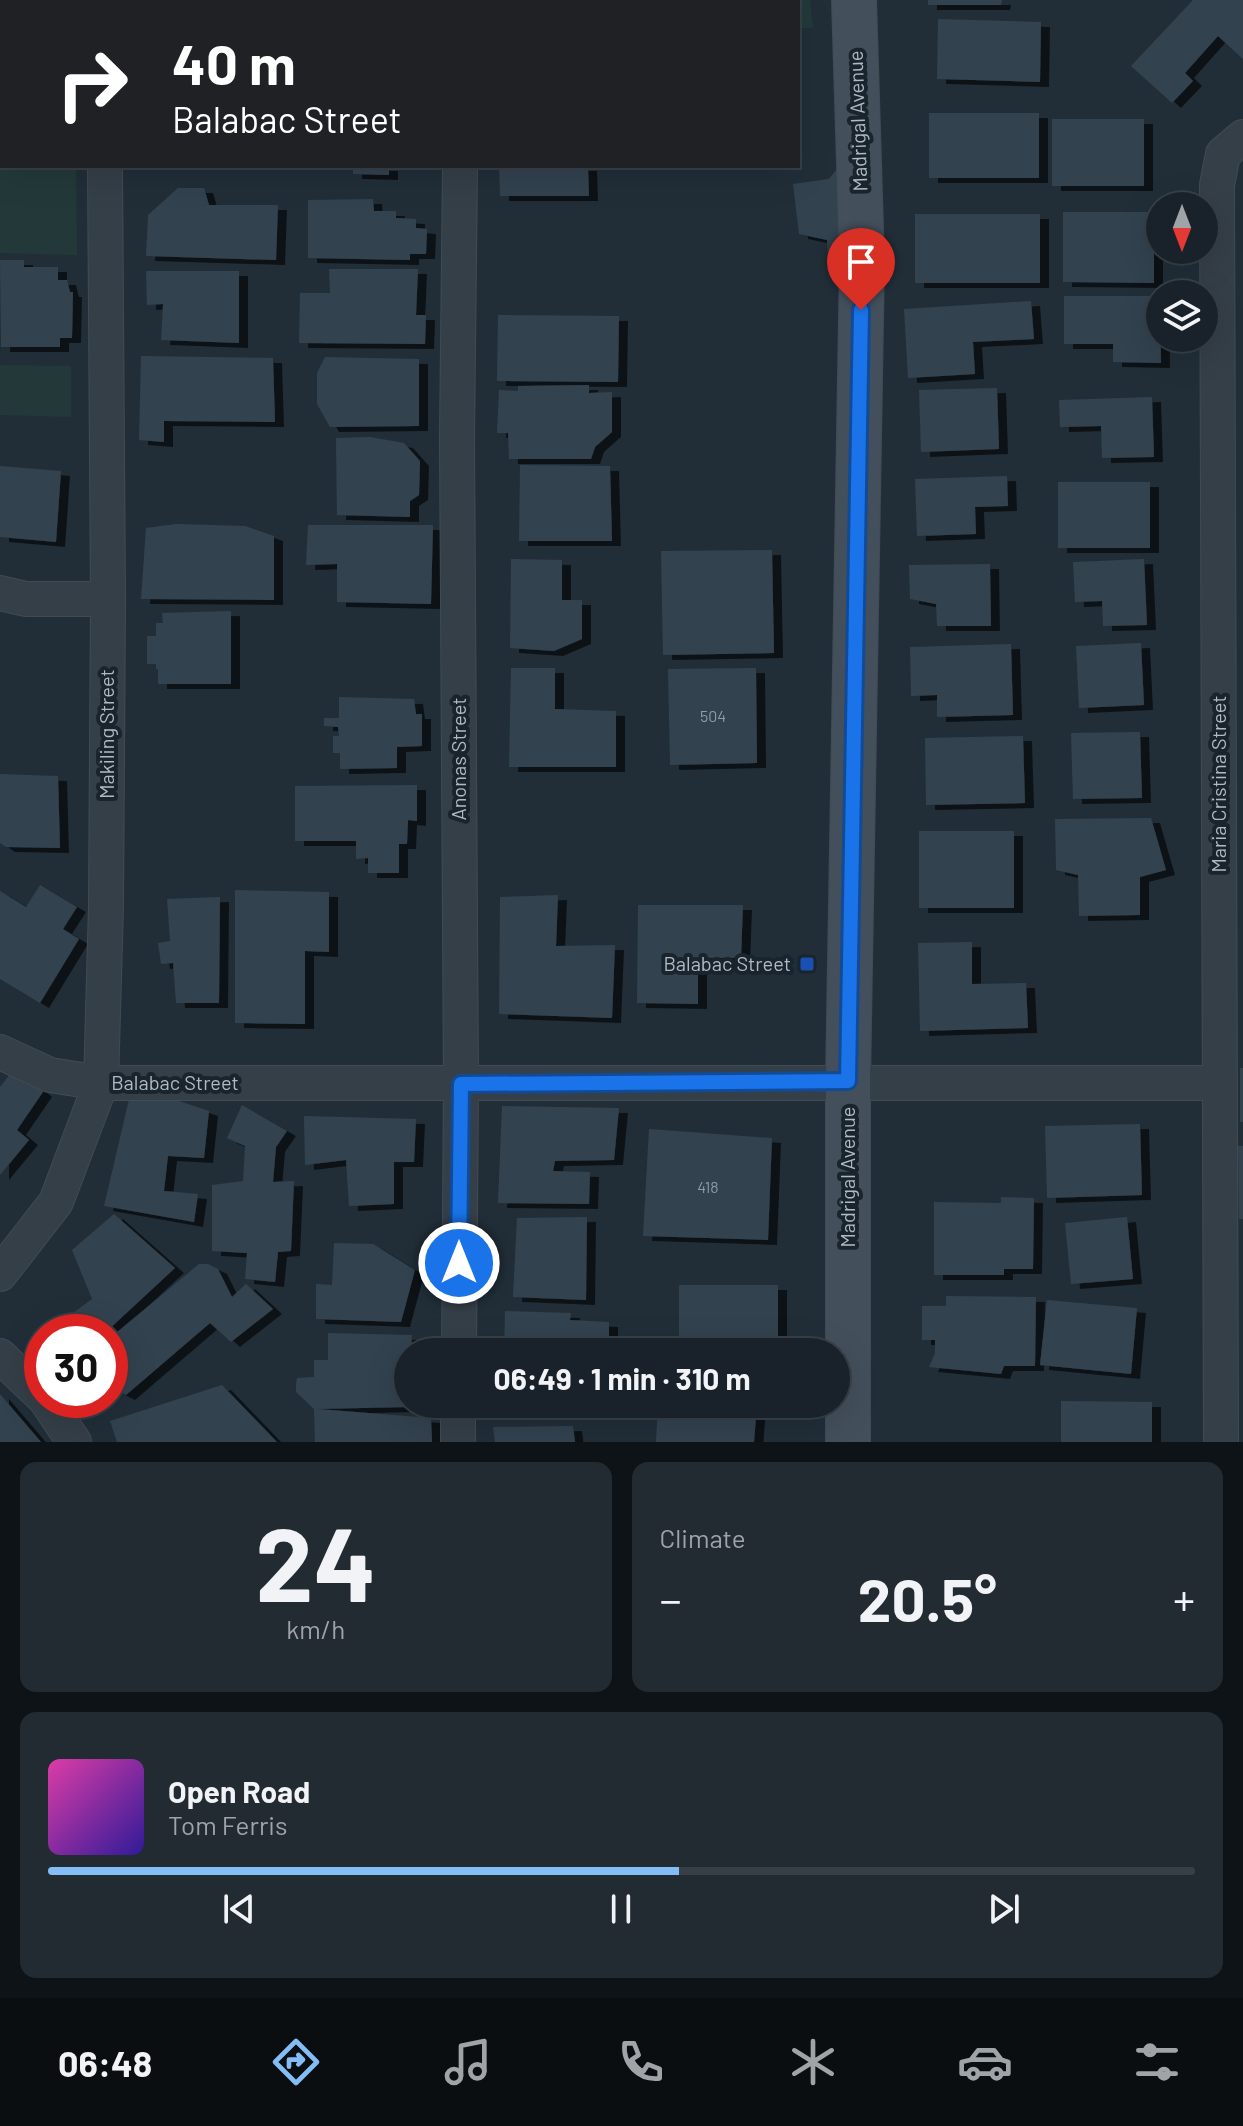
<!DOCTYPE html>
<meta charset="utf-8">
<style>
:root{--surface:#19222a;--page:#222a32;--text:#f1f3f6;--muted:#9fa4a8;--line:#373f47;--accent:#84bdf5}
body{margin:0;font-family:Barlow,sans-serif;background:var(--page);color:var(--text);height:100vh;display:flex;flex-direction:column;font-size:30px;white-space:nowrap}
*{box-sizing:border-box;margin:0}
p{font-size:26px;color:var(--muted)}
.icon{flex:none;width:44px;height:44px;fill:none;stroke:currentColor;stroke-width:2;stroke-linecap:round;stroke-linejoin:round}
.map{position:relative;height:1442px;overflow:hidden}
.sheet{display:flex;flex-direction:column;gap:20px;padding:20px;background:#0e1317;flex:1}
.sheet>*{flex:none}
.hud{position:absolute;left:0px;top:0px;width:800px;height:168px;box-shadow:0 8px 32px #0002,0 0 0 2px var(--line);background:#202124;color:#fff;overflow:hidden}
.needle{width:52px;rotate:180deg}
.controls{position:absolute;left:1146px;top:192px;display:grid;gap:16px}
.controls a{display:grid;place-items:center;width:72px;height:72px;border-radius:50%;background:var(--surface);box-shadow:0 8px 32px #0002,0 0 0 2px var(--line);font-size:40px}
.speed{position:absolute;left:24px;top:1314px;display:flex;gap:16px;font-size:40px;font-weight:700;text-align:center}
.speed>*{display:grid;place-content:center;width:104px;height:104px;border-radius:50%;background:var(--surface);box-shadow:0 8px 32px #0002,0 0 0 2px var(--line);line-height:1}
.speed .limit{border:12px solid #d22;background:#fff;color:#111}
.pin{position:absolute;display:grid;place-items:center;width:68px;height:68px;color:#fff;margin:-82px -34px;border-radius:50% 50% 50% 0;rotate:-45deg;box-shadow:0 0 8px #0007}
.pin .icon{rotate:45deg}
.me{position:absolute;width:88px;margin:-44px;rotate:0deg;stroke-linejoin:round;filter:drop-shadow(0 0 6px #0008)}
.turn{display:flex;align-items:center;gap:28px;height:168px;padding:0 40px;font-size:36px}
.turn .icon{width:104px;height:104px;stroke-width:2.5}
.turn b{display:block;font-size:56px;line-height:68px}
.big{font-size:60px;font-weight:700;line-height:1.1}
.sheet .widget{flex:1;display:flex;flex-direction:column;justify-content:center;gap:12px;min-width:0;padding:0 28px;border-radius:16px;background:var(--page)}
.sheet .dial{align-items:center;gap:0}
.dial b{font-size:104px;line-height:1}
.song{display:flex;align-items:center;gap:24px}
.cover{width:96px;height:96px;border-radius:12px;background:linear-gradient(135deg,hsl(320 70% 55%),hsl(250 70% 35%))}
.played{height:8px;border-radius:4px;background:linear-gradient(90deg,var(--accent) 55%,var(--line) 55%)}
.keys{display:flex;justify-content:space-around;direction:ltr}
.heat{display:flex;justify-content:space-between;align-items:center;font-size:44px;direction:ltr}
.sheet .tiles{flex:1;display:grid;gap:20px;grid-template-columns:1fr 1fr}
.widget:last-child{grid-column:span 2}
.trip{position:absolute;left:394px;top:1338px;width:456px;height:80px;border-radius:40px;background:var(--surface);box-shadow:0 8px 32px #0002,0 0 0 2px var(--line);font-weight:700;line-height:80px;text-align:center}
.menu{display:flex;height:128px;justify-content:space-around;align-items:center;background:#0a0e11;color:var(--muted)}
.menu .icon{width:56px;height:56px}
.menu .current{color:var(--accent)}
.menu b{font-size:36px;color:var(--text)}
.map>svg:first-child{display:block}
.green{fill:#233939}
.building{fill:#33424f;filter:url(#shadow)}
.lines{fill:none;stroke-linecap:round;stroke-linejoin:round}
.street-casing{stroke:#414b55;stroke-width:36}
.secondary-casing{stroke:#414b55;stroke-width:46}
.street{stroke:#353f48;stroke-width:34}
.secondary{stroke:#434f5b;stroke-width:44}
.route-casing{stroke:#114b97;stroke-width:20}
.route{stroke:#1a73e8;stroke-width:14}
.transit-dot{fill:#1a4fb4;stroke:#1a242d;stroke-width:3}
.labels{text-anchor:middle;stroke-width:8;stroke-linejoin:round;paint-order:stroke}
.number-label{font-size:16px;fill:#8e9aa6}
.street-label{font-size:20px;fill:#afbac5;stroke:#1a242d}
.poi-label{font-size:20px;fill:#afbac5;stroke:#1a242d;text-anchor:end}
</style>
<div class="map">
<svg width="1243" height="1442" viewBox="0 0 1243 1442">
<defs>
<filter id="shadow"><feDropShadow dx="9" dy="5" stdDeviation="0" flood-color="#0009"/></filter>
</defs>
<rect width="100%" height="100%" fill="#212e38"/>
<!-- green -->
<g class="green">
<polygon points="491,0 810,0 813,28 798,28 798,2"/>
<polygon points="0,164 76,166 77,255 0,253"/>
<polygon points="0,365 71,366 71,417 0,415"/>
</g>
<!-- building -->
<g class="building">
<polygon points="928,0 1002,0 1001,5 928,5"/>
<polygon points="1193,0 1243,0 1243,59 1218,36 1185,73 1193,81 1172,103 1131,66"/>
<polygon points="938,19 1041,22 1040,82 937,79"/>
<rect x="929" y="113" width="110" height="65"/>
<rect x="1052" y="119" width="92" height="67"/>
<polygon points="847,156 849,284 828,257 827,240 799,234 793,184 829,179"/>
<polygon points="353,166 389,166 389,175 353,174"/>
<polygon points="499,166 588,166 589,196 500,196"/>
<polygon points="178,188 204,188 209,205 278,205 276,260 146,256 148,215"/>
<polygon points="373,199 374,211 396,211 396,218 416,219 416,228 427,229 426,254 410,254 410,260 308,258 308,200"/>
<polygon points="1063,212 1154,212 1154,283 1063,282"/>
<rect x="915" y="214" width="125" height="69"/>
<polygon points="0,260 24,260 24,267 58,267 58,280 67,280 70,292 73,292 72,338 60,338 60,347 1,347"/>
<polygon points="329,269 418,269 416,315 426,315 425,344 299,343 300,293 330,293"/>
<polygon points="146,271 239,271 239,343 161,340 163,304 147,305"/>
<polygon points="1064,296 1160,296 1161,363 1113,362 1113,344 1064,344"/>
<polygon points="1031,301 1034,339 973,342 975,374 908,378 904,309"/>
<polygon points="498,315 619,316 618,382 497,381"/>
<polygon points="141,356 273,358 275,422 164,421 164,442 139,440"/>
<polygon points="325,357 419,359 419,426 330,427 317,404 317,373"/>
<polygon points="589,385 589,393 612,392 612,432 595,447 591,459 509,459 508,433 497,433 499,390 518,391 518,386"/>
<polygon points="997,388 999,449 921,452 919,390"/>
<polygon points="1152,397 1154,457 1102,458 1101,426 1060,427 1059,400"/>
<polygon points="370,437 404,443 420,461 419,495 410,501 410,517 337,515 336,438"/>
<polygon points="520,465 610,466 612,541 519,541"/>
<polygon points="0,466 61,471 56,542 0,537"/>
<polygon points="1007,476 1008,506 975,507 976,534 917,536 915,479"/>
<rect x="1058" y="482" width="92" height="66"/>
<polygon points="176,524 245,526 274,536 274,600 141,599 146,528"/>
<polygon points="308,525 433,525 431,604 337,602 337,564 306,565"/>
<polygon points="772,550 774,653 663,655 661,551"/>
<polygon points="511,559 562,560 562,600 582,600 582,639 554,651 510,648"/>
<polygon points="1144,559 1147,625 1103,626 1102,601 1075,602 1073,562"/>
<polygon points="990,564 991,626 937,626 936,604 910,599 909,565"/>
<polygon points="231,611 231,684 158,684 158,669 156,669 156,664 147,664 147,636 156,636 156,623 163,623 162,613"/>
<polygon points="1141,643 1144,705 1079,708 1076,646"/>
<polygon points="1011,644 1013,715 937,717 937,695 911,696 910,647"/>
<polygon points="511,668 555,668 555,709 616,711 616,767 509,767"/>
<polygon points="756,668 757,763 670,765 668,669"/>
<polygon points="339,697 414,699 416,714 422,714 422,746 397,747 397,768 340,769 340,753 333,753 333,736 339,736 338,727 324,726 324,718 339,718"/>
<polygon points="1140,732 1142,798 1073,799 1071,733"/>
<polygon points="1023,736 1025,803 926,805 925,738"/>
<polygon points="0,774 58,776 60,848 6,847 0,843"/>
<polygon points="417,785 417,821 408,820 407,844 399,844 399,873 368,873 368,858 356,859 356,841 295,841 295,786"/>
<polygon points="1151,818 1166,870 1140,877 1140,915 1079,916 1078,875 1056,870 1055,819"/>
<rect x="919" y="831" width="95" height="77"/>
<polygon points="40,885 77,907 63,929 79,939 40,1003 0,979 0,891 26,907"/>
<polygon points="235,890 329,892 329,952 305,951 305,1024 235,1023"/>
<polygon points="558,895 556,946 615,945 612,1018 499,1014 500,897"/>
<polygon points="220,897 219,1003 176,1003 173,963 161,964 158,943 170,941 167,899"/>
<polygon points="638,905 743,905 741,958 698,958 698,1004 637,1003"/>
<polygon points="972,942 972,984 1026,983 1028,1028 920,1031 918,943"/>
<polygon points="15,1068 43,1092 17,1130 29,1140 0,1175 0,1087"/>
<rect x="1240" y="1068" width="3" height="54"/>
<polygon points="131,1091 170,1098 209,1111 204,1158 168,1156 164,1191 198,1194 194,1222 104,1206"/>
<polygon points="242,1105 287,1131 276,1147 273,1182 294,1181 291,1251 278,1252 275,1282 245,1279 247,1253 212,1251 212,1185 243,1181 245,1146 227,1138"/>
<polygon points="502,1106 619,1108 614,1160 555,1161 553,1171 590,1172 589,1204 498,1203"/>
<polygon points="304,1116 416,1119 414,1162 394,1162 394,1204 349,1206 346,1160 305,1165"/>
<polygon points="1140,1124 1142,1195 1047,1198 1045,1126"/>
<polygon points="649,1129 772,1138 768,1240 643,1236"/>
<polygon points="1238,1146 1243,1146 1243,1219 1239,1219"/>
<polygon points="1001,1197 1034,1198 1033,1269 1004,1269 1004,1275 934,1275 934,1202 1001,1203"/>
<polygon points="114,1214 175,1268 106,1332 59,1332 54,1327 92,1299 72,1250"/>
<polygon points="587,1217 586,1300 513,1297 517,1218"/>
<polygon points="1127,1217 1133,1279 1071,1284 1065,1223"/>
<polygon points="334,1243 373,1244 415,1270 401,1322 316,1319 316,1284 332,1285"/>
<polygon points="199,1264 208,1264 218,1269 232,1297 246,1284 273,1309 231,1342 210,1323 126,1395 110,1387 110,1338"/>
<rect x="679" y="1285" width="99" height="67"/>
<polygon points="946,1296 1036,1297 1035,1366 1004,1366 1001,1374 929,1367 935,1353 935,1340 922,1340 922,1306 946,1306"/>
<polygon points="1047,1300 1137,1308 1131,1374 1040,1365"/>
<polygon points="505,1311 571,1313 570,1320 609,1322 609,1352 504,1352"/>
<polygon points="328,1333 412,1335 411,1352 408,1352 408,1407 318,1409 431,1418 432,1442 315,1442 314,1409 296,1392 296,1384 297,1378 314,1377 314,1360 328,1360"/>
<polygon points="222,1385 277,1442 117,1442 110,1421"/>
<polygon points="0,1394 41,1442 0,1442"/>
<polygon points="1061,1401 1152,1402 1152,1442 1061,1442"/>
<polygon points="658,1404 757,1404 754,1442 656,1442"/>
<polygon points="573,1426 575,1442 495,1442 493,1427"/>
</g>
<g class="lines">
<defs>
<g id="street">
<polyline points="99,0 99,2"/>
<polyline points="460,0 460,2"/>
<polyline points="0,593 26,599 108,599"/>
<polyline points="0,1052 50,1075 101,1083 1220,1083"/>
<polyline points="0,1274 56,1202 101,1083 106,906 108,599 105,166"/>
<polyline points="459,1352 461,1084 457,439 460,166"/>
<polyline points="0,1356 42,1396"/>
<polyline points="46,1400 74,1442"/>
<polyline points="458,1442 458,1404"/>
<polyline points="1221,1442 1217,185 1223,154 1243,137"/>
</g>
<polyline id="secondary" points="848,1442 848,1081 862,261 854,0"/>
</defs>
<!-- street casing -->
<use href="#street" class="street-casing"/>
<!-- secondary casing -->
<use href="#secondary" class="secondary-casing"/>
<!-- street -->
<use href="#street" class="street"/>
<!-- secondary -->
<use href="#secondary" class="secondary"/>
</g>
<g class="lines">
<defs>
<polyline id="route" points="459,1263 461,1084 848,1081 861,310"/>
</defs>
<!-- route casing -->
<use href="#route" class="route-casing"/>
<!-- route -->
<use href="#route" class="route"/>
</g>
<!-- markers -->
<rect class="transit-dot" x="799" y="956" width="16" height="16" rx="4"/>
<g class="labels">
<!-- number labels -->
<g class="number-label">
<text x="713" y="722">504</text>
<text x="708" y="1193">418</text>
</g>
<!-- street labels -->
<g class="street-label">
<text transform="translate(858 121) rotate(-92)" y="7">Madrigal Avenue</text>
<text transform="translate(107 734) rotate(-90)" y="7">Makiling Street</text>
<text transform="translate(459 759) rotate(-90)" y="7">Anonas Street</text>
<text transform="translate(1219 784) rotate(-90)" y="7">Maria Cristina Street</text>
<text x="175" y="1090">Balabac Street</text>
<text transform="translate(848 1177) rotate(-90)" y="7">Madrigal Avenue</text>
</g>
<!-- poi labels -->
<g class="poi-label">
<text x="791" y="971">Balabac Street</text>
</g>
</g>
</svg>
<div class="controls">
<a><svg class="needle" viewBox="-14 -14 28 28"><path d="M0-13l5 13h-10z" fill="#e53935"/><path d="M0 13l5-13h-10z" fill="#9fa4a8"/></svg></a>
<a><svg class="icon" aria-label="layers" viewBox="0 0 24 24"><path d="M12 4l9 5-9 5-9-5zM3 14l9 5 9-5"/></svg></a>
</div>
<div class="speed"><div class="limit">30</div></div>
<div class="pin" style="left:861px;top:310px;background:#d93025"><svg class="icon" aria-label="arrive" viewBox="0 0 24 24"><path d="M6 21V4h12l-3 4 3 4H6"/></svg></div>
<svg class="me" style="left:459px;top:1263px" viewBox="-20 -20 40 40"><circle r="17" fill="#1a73e8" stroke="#fff" stroke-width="3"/><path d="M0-11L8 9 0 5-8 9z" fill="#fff"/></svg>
<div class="trip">06:49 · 1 min · 310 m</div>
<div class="hud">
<div class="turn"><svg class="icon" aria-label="right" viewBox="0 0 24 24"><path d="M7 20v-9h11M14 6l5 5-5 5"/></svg><div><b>40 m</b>Balabac Street</div></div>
</div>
</div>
<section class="sheet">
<div class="tiles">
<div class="widget dial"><b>24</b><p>km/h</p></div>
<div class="widget"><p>Climate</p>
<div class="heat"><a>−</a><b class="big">20.5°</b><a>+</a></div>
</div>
<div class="widget">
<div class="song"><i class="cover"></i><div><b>Open Road</b><p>Tom Ferris</p></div></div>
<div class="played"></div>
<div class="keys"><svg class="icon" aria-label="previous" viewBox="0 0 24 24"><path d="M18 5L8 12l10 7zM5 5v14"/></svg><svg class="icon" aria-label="pause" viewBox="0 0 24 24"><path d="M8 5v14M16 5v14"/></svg><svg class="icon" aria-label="next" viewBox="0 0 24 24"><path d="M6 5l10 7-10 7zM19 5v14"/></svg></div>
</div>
</div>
</section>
<nav class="menu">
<b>06:48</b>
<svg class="icon current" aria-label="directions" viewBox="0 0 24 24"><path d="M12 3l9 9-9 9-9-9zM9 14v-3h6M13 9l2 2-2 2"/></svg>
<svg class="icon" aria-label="music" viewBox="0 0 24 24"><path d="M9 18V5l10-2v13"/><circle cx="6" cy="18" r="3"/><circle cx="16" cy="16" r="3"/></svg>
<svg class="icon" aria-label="phone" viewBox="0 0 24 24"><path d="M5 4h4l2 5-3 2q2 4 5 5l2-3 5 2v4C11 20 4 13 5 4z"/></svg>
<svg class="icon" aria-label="climate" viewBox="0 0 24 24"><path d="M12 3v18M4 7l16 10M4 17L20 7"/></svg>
<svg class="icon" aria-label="car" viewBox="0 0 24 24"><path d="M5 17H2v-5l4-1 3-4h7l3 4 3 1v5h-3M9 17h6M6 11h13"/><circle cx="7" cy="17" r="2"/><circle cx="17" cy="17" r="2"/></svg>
<svg class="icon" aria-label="filters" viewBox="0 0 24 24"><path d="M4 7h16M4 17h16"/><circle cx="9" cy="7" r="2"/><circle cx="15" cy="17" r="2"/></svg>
</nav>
